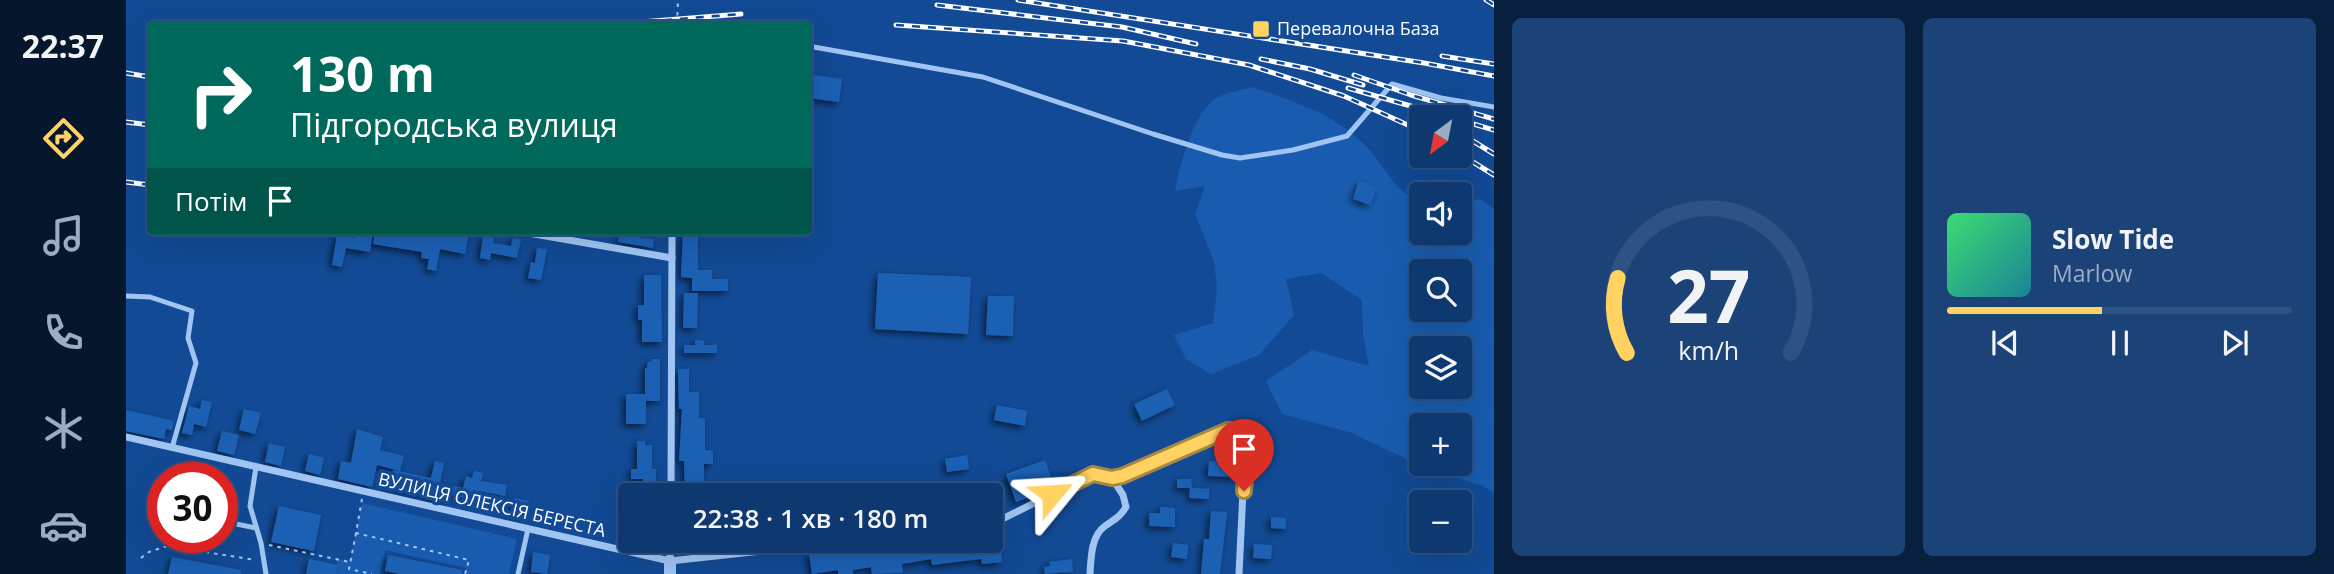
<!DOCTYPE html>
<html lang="uk">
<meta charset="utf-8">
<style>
:root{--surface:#0e3870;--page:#1c4378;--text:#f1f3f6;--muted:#9bacc3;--line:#2e5283;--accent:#ffd262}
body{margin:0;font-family:"Open Sans",sans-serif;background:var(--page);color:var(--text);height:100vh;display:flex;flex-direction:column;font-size:26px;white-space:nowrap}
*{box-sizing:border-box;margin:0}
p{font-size:23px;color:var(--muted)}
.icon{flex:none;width:38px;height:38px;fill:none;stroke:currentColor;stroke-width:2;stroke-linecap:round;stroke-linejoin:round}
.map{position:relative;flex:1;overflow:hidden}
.panel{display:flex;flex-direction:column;gap:18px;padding:18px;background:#081f3e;width:840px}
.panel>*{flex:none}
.hud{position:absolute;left:21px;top:21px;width:665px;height:214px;border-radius:7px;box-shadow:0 7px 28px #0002,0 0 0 2px var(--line);background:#00695c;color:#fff;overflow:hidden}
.needle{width:46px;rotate:212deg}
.fabs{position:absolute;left:1283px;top:105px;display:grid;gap:14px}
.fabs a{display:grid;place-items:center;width:63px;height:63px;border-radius:7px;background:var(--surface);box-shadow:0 7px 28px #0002,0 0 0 2px var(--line);font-size:35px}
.speed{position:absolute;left:21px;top:462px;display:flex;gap:14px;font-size:35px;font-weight:700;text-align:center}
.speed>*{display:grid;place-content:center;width:91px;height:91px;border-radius:50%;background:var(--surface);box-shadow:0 7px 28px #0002,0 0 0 2px var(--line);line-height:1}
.speed .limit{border:10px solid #d22;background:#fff;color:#111}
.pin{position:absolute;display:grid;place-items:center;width:60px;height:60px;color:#fff;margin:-72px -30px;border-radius:50% 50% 50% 0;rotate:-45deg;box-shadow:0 0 7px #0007}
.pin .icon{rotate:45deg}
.me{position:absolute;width:77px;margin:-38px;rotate:63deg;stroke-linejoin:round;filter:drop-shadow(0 0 5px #0008)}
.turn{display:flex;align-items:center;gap:24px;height:147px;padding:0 28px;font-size:32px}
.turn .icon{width:91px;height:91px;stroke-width:2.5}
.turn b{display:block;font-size:49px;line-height:60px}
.then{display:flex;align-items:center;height:66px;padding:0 28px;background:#0003;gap:14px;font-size:26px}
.panel .card{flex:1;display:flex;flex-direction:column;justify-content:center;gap:10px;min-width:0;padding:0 24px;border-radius:10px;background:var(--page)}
.panel .dial{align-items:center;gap:0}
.dial svg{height:182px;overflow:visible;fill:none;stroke:var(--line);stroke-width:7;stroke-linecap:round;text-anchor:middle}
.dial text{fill:var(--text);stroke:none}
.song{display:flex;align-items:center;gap:21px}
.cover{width:84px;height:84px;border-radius:10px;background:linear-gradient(135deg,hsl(140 70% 55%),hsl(190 70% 35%))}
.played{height:7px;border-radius:4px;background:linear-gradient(90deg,var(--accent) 45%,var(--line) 45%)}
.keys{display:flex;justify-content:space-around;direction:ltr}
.panel .tiles{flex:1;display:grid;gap:18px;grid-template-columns:repeat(2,1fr)}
.trip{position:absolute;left:492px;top:483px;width:385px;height:70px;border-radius:7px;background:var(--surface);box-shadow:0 7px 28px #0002,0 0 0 2px var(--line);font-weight:600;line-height:70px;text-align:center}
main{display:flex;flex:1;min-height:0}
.dock{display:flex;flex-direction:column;width:126px;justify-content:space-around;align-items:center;background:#06162d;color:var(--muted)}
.dock .icon{width:49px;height:49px}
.dock .selected{color:var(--accent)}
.dock b{font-size:32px;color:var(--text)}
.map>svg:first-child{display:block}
.green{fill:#195caf;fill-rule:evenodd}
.building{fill:#1f61b4;filter:url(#shadow)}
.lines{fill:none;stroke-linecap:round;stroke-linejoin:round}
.path{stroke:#a0c5f3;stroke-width:2;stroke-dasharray:3.5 5;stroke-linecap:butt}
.service{stroke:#a0c5f3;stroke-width:5}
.minor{stroke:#a0c5f3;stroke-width:7}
.tertiary{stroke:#a0c5f3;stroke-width:12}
.rail-casing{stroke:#fff;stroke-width:5}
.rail{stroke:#124a95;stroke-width:2.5;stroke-dasharray:8;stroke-linecap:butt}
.route-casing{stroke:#a68840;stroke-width:18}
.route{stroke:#ffd262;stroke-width:12}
.poi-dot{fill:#ffd262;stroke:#124a95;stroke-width:2.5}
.labels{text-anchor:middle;stroke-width:7;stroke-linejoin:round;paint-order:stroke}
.poi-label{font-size:18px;fill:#fff;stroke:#124a95;text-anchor:start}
.street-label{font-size:18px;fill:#fff;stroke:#124a95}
</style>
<main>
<nav class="dock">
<b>22:37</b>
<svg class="icon selected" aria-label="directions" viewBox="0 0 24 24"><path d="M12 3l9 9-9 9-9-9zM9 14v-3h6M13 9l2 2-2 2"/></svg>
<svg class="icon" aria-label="music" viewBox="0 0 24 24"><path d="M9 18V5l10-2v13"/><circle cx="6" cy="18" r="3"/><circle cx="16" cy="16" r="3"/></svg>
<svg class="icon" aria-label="phone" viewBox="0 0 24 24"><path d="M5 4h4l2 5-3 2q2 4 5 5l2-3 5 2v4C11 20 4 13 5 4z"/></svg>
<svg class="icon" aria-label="climate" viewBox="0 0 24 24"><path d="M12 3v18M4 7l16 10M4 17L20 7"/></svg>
<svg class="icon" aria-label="car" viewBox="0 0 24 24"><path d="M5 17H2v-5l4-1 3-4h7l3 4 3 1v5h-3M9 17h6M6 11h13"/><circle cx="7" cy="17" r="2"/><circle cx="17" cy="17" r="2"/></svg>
</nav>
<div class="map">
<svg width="1368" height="574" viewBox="0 0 1368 574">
<defs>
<filter id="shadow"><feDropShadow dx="-3" dy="3" stdDeviation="3.5" flood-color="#0009"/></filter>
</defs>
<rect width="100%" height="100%" fill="#124a95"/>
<!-- green -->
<g class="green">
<path d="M1127 87C1169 102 1206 113 1238 144 1257 162 1269 195 1295 201V233H1334V203L1354 199 1368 209V493L1357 486 1295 466 1226 433 1156 414 1140 381 1186 350 1243 366 1237 333 1236 300 1195 273 1160 279 1168 315 1133 355 1085 374 1060 359 1048 335 1087 323 1091 287 1088 262 1069 214 1079 186 1049 191C1054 165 1066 119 1086 101 1095 93 1116 90 1127 87ZM1295 271H1334V310H1295ZM1295 348H1334V387H1295ZM1295 425H1334V464H1295Z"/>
<polygon points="236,503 391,539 383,574 339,574 340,568 259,550 254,574 210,574 211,559 224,562"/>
</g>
<!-- building -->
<g class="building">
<polygon points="682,74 716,79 713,102 682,98"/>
<polygon points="1233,181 1251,187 1244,205 1227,199"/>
<polygon points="249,231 343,231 339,254 314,249 310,271 301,269 303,259 295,258 296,252 247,244"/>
<polygon points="500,231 515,232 514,238 528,239 527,248 492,242 493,236 499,236"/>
<polygon points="557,233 572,233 572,270 586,270 586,279 602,279 602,291 566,291 566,278 555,277"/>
<polygon points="229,234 246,237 244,252 220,248 216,267 206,265 211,235 229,238"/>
<polygon points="357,236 368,238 367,243 385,246 387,238 395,239 391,258 365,253 364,260 354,258"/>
<polygon points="411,248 421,249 415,280 402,278 405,262 409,263"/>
<polygon points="752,273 845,277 842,334 749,329"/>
<polygon points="518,275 535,275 536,342 516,342 516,320 512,320 512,305 518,305"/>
<polygon points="558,293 572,293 571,328 557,328"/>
<polygon points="862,296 888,296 887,336 860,335"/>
<polygon points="569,340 578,341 578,345 591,345 591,353 558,353 558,345 569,345"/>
<polygon points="525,359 534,359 534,401 520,401 520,424 500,424 500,394 519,394 519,368 521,368 522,361 525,362"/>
<polygon points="552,369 563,369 563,392 573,392 573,418 579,418 579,450 587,451 587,464 578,464 578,491 559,491 558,461 553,461 556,409 553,409"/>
<polygon points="1041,389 1049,405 1016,421 1008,404"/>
<polygon points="76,400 86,402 80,427 68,424 66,435 56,433 63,406 74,409"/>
<polygon points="871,405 901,411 899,426 868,420"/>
<polygon points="118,409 135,413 129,434 113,430"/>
<polygon points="0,410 48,421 46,430 40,429 38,439 0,431"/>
<polygon points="231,429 257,437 254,450 278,456 274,471 251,465 246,487 212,479 215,461 225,463"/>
<polygon points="96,431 113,435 108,455 91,451"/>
<polygon points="511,441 519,441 519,445 526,445 526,469 530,469 530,495 515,495 517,479 505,479 505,469 511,469"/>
<polygon points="143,443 159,447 155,466 139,462"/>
<polygon points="183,454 198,458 194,475 179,471"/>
<polygon points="841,455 843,469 821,472 819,459"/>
<polygon points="919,460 927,483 905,490 907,496 890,502 880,474"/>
<polygon points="309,461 318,463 314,483 337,488 340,476 346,478 348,471 357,473 355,481 381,485 379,496 353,491 351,501 321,494 319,501 300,497 301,495 263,487 267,470 305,478"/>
<polygon points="1083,461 1109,463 1108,477 1082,476"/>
<polygon points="1051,479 1065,479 1066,488 1083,489 1083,499 1063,498 1064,488 1051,488"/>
<polygon points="388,498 403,501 400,516 385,513"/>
<polygon points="153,506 195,515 188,551 145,542"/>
<polygon points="1034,507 1049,508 1049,527 1023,526 1023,513 1034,513"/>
<polygon points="1085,511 1101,512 1094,574 1075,574 1078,539 1083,539"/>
<polygon points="1145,517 1160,518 1160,529 1145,528"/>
<polygon points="873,534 876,562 856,564 855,559 806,565 805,559 776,564 777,573 746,574 745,567 727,570 727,574 712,574 712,570 686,574 683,553 751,545 774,544 774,546 810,541 864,541 864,535"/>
<polygon points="1047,543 1062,545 1061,559 1045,557"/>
<polygon points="1128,544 1146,545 1145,559 1127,558"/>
<polygon points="407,552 424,555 421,574 405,572"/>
<polygon points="262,555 336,570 336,574 274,574 259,571"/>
<polygon points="46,557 115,570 115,574 42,574"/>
<polygon points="183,559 211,565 210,574 180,574"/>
<polygon points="946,559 947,572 919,574 918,567 924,566 923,562"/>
</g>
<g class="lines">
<!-- path -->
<g class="path">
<polyline points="551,24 552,0"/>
<polyline points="236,499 230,533 343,560 339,574"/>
<polyline points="230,533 223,569 246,574"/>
<polyline points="143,545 224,562"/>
<polyline points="15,558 23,552 41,546 130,560"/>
</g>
<!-- service -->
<g class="service">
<polyline points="682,46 857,77 1027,134 1096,155 1114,158 1167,150 1221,136 1266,84 1315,98 1368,107"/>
<polyline points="0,296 24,297 66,311 62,338 70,363 46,448"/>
<polyline points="130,467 124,506 135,543 140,574"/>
<polyline points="29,505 37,507"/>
<polyline points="96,521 130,528"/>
<polyline points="392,574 402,529"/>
</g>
<!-- minor -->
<g class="minor">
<polyline points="391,231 546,258"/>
<polyline points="0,437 544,561 729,541"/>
<polyline points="545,495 546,231"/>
<polyline points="864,525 967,474 986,478 996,476 1102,430 1111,430 1123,437 1123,451 1118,470 1113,574"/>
<polyline points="544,561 544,541"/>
<path d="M964 574C965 558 965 536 979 526 989 519 994 517 1000 507L997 495 986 478"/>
</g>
<!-- tertiary -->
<polyline class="tertiary" points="544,574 544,561"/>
<defs>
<g id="rail">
<polyline points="892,0 1298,63 1368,76"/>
<polyline points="1360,0 1368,5"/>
<polyline points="811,5 996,27 1070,44"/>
<polyline points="490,24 615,14"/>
<polyline points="770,25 997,41 1123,65 1218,96 1295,131"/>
<polyline points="1316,56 1368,64"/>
<polyline points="1135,59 1184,69 1237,85"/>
<polyline points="0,73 24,77"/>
<polyline points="1228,75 1285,95 1368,119"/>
<polyline points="1222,88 1323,117"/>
<polyline points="1334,120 1368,130"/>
<polyline points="0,122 24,125"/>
<polyline points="1334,133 1368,154"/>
<polyline points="1334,154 1368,175"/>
<polyline points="0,182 24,185"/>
</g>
</defs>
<!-- rail casing -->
<use href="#rail" class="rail-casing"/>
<!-- rail -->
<use href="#rail" class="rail"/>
</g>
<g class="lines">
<defs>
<polyline id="route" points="926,494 967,474 986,478 996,476 1102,430 1111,430 1122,437 1118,491"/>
</defs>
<!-- route casing -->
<use href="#route" class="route-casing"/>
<!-- route -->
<use href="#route" class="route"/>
</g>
<!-- markers -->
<rect class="poi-dot" x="1126" y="20" width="18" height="18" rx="3.5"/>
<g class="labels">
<!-- poi labels -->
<g class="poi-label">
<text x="1151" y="35">Перевалочна База</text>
</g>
<!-- street labels -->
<g class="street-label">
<text transform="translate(366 505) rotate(13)" y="6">ВУЛИЦЯ ОЛЕКСІЯ БЕРЕСТА</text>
</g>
</g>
</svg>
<div class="fabs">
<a><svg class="needle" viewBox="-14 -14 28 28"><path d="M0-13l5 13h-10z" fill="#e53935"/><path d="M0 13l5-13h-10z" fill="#9bacc3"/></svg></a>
<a><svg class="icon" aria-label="sound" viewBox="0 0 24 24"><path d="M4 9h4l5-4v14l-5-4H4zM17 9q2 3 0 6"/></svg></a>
<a><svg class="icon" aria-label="search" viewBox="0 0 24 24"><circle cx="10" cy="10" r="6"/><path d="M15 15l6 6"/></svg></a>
<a><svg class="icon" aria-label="layers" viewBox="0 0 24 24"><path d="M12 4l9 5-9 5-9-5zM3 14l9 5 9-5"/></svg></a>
<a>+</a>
<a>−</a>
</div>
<div class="speed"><div class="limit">30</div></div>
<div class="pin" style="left:1118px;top:491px;background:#d93025"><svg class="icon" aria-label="arrive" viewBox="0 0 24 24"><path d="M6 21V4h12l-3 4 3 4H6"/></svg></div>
<svg class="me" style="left:926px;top:494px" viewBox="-20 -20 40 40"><path d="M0-17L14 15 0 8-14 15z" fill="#ffd262" stroke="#fff" stroke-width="4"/></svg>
<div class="trip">22:38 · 1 хв · 180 m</div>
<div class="hud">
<div class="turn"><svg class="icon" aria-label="right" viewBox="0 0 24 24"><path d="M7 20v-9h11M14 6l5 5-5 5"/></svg><div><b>130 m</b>Підгородська вулиця</div></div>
<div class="then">Потім<svg class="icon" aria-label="arrive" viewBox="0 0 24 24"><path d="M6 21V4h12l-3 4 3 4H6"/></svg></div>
</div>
</div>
<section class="panel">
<div class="tiles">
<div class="card dial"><svg viewBox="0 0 100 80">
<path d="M14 69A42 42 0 1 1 86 69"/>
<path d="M14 69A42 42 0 0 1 10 36" stroke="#ffd262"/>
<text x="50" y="56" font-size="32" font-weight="700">27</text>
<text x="50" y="72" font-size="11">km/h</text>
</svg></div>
<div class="card">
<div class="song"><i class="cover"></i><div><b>Slow Tide</b><p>Marlow</p></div></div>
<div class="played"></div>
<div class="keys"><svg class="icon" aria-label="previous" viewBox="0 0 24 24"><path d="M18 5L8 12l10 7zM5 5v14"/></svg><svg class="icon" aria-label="pause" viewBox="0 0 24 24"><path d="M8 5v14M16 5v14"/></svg><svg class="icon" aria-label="next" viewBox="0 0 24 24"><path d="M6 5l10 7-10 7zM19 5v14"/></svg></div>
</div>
</div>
</section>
</main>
